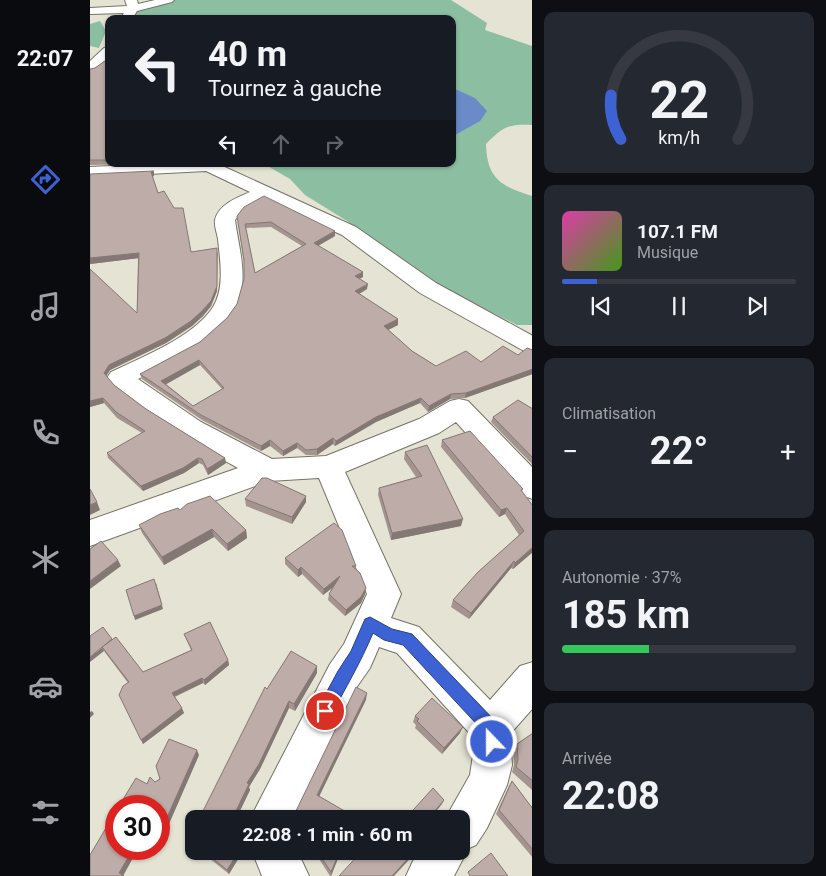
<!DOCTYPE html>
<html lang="fr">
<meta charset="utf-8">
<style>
:root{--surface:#171b24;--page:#242831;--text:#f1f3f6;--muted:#9ea1a6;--line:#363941;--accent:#3d62d4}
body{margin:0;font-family:Roboto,sans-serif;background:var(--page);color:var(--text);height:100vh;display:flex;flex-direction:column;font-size:19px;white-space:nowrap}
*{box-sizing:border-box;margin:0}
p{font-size:16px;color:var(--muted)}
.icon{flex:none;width:28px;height:28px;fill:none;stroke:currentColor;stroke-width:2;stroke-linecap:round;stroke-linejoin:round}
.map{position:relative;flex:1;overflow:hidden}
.side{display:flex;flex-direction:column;gap:12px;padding:12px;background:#0d0f14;width:294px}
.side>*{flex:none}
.top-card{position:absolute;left:15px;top:15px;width:351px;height:152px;border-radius:10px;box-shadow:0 1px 4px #0004;background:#171b24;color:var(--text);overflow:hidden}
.speed{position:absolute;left:15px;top:795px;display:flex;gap:10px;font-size:25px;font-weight:700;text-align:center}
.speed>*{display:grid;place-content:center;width:65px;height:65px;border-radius:50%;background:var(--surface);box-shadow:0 1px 4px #0004;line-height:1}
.speed .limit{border:8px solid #d22;background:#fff;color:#111}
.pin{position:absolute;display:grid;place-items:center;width:42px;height:42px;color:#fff;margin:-21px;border:2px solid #fff;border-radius:50%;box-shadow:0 1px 5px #0007}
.me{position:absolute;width:55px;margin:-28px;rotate:338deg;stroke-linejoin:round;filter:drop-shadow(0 0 4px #0008)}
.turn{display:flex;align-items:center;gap:18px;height:105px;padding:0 20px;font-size:22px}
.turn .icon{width:65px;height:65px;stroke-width:2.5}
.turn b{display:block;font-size:35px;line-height:42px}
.lanes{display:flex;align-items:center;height:48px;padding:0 20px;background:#0003;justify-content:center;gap:25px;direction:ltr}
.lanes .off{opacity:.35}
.big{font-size:38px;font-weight:700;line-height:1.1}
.side .tile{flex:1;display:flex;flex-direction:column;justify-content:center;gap:8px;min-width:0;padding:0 18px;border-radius:10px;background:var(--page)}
.side .dial{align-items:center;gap:0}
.dial svg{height:130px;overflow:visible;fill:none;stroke:var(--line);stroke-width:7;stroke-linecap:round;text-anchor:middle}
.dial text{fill:var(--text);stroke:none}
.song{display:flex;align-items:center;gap:15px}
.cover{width:60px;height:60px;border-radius:8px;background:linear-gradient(135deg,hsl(320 70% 55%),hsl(100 70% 35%))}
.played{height:5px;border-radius:2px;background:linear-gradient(90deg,var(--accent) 15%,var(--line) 15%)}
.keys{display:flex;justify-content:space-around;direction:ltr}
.heat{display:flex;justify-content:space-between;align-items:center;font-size:28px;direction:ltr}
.charge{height:8px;border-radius:4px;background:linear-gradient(90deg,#34c759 37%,var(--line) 0)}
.trip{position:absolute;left:95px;top:810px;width:285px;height:50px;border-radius:10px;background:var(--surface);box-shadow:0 1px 4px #0004;font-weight:700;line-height:50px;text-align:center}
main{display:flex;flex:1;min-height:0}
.dock{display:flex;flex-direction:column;width:90px;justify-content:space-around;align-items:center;background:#090b0e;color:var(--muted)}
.dock .icon{width:35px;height:35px}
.dock .active{color:var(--accent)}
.dock b{font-size:22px;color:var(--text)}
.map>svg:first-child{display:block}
.green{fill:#8cbfa2}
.water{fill:#6a8bc7}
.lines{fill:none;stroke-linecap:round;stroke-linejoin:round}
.minor-casing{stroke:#767366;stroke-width:2}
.minor{fill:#fff;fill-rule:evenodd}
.wall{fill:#a39490;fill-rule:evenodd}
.shaded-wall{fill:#847875}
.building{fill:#bdaca7;stroke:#847875;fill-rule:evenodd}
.route{fill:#3d62d4;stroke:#28408a}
</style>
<main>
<nav class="dock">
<b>22:07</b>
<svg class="icon active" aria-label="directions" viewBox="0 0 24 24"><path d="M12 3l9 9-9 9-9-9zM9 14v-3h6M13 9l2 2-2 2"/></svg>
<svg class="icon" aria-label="music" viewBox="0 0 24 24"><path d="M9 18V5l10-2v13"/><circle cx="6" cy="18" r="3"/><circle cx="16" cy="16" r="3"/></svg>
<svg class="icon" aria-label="phone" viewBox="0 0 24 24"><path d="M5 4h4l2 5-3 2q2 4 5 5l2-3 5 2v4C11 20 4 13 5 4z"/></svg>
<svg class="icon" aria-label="climate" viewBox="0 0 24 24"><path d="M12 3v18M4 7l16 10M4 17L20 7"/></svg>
<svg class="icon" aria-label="car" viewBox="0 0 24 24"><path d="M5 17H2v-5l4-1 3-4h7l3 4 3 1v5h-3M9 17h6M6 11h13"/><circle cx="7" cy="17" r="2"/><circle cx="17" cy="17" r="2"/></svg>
<svg class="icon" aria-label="filters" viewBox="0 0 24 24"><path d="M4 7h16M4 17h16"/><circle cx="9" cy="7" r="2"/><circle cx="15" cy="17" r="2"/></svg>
</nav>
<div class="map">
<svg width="443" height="876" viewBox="0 0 443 876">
<rect width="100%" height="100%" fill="#e5e3d3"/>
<!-- green -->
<g class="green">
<path d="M83 0H361L397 23 395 30 442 46V125C417 124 413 127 396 144 397 179 411 186 442 196V325H427L317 270 257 221 215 195 200 179 174 164H362V19H41C49 5 68 3 83 0Z"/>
<polygon points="10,21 16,31 9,48 0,46 0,24"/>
</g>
<!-- water -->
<polygon class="water" points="363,88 385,98 397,111 390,121 365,135 363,139"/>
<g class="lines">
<defs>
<g id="minor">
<polygon points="35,0 47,0 48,4 65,0 84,0 82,2 47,11 42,19 30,19 34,13 0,14 0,8 37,6"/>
<polygon points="19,47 19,60 5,71 0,72 0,61 14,48"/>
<path d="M60 164H128L266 227 346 283 443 336V354L434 351 330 293 252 235 174 199 153 210 145 220C148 243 156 269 151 293 142 335 83 362 48 379L111 422 182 459 236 456 329 419 360 401 369 399 378 401 443 468V499L433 496 366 422 349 433 255 472 311 594 301 618 329 627 400 700 430 666 443 662V708L420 734 422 765 417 785 397 828 386 845 377 849V851L364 876H316L323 861 329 851H371V819H355L380 775 383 755 382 736 307 653 289 647 280 668 266 688 203 819H160L240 664 254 644 277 594 229 478 179 481 0 546V520L148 468C113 449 78 428 46 404 36 396 24 389 17 378L21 372C52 357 104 337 123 307 135 288 130 260 128 239 127 233 124 226 125 220 128 205 148 197 160 192L116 171 0 177V167Z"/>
<polygon points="162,851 205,851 212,861 219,876 172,876"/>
</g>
</defs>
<!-- minor casing -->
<use href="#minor" class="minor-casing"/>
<!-- minor -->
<use href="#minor" class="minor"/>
</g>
<!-- wall -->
<g class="wall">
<polygon points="19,58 19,164 40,164 0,165 0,69 5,68"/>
<polygon points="0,174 64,176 62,176 68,193 101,252 128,253 127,291 121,306 113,316 102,326 76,343 20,370 16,376 24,385 56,409 135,458 136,463 118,475 113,465 109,463 94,473 53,491 18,458 17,453 52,433 27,418 14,403 0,407 47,313 48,258 0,264"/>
<path d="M147 216 245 231V236L228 246 273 277 269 279 277 289 269 294 308 319V325L298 330 322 351 346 366 391 362 428 355 443 350V374L375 398 360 399 338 412 330 403 286 422 245 446 243 444 227 455H216L207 448 193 456 180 446 171 451 112 420 52 379 50 374 110 342 137 318 147 304 154 279V263ZM181 227 212 246 165 273 156 228ZM110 365 132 389 103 406 76 384Z"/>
<polygon points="443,409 443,465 401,422 403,417"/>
<polygon points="352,440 433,489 432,491 443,552 423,569 421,568 379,619 361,607 363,600 429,535 415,514 409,517 351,447"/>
<polygon points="315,452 371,526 301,540 288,495 289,488 326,477 314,459"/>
<polygon points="216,496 216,502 202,524 156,506 155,499"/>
<polygon points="90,510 156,530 157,538 138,551 124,537 74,565 52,533 49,525"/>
<polygon points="195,558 266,566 266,570 275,594 271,603 255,616 238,600 239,594 242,588 233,595 212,574 208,577 195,564"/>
<polygon points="94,634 138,660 139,665 115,685 113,683 85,697 94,713 53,744 38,683 14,651 0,636 22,639 53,672 101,650"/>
<polygon points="227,673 205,711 199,708 170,769 159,787 160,790 146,819 177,689"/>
<polygon points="325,716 370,733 352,754 325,728 326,725 323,722"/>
<polygon points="443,733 443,791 422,772 424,765 423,750 427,744"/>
<polygon points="109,755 78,826 69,819 69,806 57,784 65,782"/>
<polygon points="422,781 443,809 443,858 406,814 419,786"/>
<polygon points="104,829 104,846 101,844 98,839"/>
<polygon points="110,851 153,851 139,874"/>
<polygon points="224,851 251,851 241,876 240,876"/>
</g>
<!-- shaded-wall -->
<g class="shaded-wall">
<polygon points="64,171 64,176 61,177 61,172"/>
<polygon points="245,231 245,236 224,248 224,243"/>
<polygon points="127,248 127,291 121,306 113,316 102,326 76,343 20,370 15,378 14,373 19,365"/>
<polygon points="49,253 50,258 0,264 0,258"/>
<polygon points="273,272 273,277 265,281 265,276"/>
<polygon points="278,284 277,289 264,297 265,291"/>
<polygon points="308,319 308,325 294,332 294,326"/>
<polygon points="109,360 110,365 73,386 71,381"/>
<polygon points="443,369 443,374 375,398 376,393"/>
<polygon points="361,394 360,399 338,412 339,406"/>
<polygon points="13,398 14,403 0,407 0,401"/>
<polygon points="331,398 330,403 286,422 245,446 246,441 286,417"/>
<polygon points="243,438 243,444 227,455 227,449"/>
<polygon points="180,440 180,446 171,451 171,446"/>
<polygon points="207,443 207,448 193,456 193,451"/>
<polygon points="108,458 109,463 94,473 53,491 51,486"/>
<polygon points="135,458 136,463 118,475 117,469"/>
<polygon points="216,496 216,502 202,524 202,517"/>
<polygon points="7,502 10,510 0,515 0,505"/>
<polygon points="417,508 415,514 409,517 411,510"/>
<polygon points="373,519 371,526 301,540 302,533"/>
<polygon points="122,529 124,537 74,565 72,557"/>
<polygon points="156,530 157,538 138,551 137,544"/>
<polygon points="443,547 443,552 423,569 425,563"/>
<polygon points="28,560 31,566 0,589 0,581"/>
<polygon points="424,561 421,568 379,619 381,613"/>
<polygon points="211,567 212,574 208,577 208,570"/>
<polygon points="250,576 250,582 233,595 234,589"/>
<polygon points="66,583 73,609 45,620 44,616"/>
<polygon points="276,588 275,594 271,603 255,616 256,610"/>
<polygon points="12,648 14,651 0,662 0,657"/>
<polygon points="138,660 139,665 115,685 114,680"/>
<polygon points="227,666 227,673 205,711 204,704"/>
<polygon points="112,678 113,683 83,697 82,693"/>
<polygon points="277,693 276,700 227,801 227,795"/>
<polygon points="199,701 199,708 170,769 159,787 160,790 146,819 142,819 157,783"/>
<polygon points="92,708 94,713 53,744 51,740"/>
<polygon points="2,711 4,714 0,718 0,712"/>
<polygon points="373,727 370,733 352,754 354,748"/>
<polygon points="107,750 109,755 78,826 75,822"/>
<polygon points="354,800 352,804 340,819 338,819"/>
<polygon points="43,849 48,849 33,876 29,873"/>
<polygon points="149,851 153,851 139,874 137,870"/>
<polygon points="250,851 251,851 241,876 241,872"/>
<polygon points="325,851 327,851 304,876 302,876"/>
</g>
<!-- building -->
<g class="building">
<polygon points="19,58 19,160 0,160 0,69 5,68"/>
<polygon points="64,171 61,172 68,193 74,191 84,208 93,208 101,252 127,248 127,286 121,301 112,311 101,321 75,338 19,365 14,373 24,385 56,409 135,458 117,469 112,459 108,458 93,468 51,486 17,453 55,431 26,412 13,398 0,401 0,269 47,313 49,253 0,258 0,174"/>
<path d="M174 196 245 231 224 243 273 272 265 276 278 284 265 291 308 319 294 326 322 351 346 366 376 351 391 362 413 346 428 355 437 348 443 350V369L376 393 361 394 339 406 331 398 286 417 246 441 243 438 227 449 216 450 207 443 193 451 180 440 171 446 111 415 50 374 110 342 137 318 147 304 154 279V260L147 216 154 207ZM181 222 216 244 165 273 155 224ZM109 360 134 388 103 406 71 381Z"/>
<polygon points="428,400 443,409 443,458 403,417"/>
<polygon points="380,431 433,489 431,490 443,506 443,547 425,563 424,561 381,613 363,600 388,572 434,531 417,508 411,510 352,440"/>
<polygon points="337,445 373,519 302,533 289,488 332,476 315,452"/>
<polygon points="172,478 177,478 216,496 202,517 155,499"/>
<polygon points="0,489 7,502 0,505"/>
<polygon points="120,496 156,530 137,544 122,529 72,557 49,525 70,514 88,508 90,510 97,504"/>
<polygon points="244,523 252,530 266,566 262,566 270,573 276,588 271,597 256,610 239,594 250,576 234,589 211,567 208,570 195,558"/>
<polygon points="11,541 28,560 0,581 0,549"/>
<polygon points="64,579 72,605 44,616 36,590"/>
<polygon points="120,622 138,660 114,680 112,678 82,693 92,708 51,740 29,695 33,686 39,682 12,647 26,637 53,672 102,650 94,634"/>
<polygon points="13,627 22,639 0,657 0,636"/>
<polygon points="201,651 227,666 204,704 199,701 169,764 157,783 159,784 142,819 109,819 175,687 177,689"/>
<polygon points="266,687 277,693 227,795 265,817 264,819 194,819 196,816 204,815"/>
<polygon points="342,698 373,727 354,748 327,721 329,719 325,716"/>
<polygon points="443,733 443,781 426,767 428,759 427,744"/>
<polygon points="79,739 107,750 75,822 69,816 69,806 29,806 46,778 57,784 60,777 65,782 70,779 66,766"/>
<polygon points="422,781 443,809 443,850 409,810"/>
<polygon points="343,788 354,800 338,819 315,819"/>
<polygon points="26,811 26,849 43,849 29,873 34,876 0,876 0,855"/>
<polygon points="104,829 104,844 98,839"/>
<polygon points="114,851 149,851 137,870"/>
<polygon points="227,851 250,851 241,872"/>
<polygon points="272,851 325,851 302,876 249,876"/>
<polygon points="401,853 418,876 380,876 378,872"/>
</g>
<!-- route -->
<path class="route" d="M280 617 302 629 322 634 406 722 410 742 407 748 402 750 396 748 393 731 313 645 294 640 283 633C271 662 255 689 240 717L235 719 229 717 227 711 229 706 248 671 261 651 275 619Z"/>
</svg>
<div class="speed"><div class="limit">30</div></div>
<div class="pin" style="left:235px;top:711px;background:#d93025"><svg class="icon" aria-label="arrive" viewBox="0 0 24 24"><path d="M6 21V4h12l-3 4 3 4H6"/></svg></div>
<svg class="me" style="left:402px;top:742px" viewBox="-20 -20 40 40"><circle r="17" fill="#3d62d4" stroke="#fff" stroke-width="3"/><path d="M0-11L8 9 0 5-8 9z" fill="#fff"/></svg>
<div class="trip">22:08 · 1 min · 60 m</div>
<div class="top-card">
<div class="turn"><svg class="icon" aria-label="left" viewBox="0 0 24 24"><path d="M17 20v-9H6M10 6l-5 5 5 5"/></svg><div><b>40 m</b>Tournez à gauche</div></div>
<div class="lanes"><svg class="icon" aria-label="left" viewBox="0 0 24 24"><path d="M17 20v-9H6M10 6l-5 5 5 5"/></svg><svg class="icon off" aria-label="ahead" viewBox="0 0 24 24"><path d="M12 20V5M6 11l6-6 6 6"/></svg><svg class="icon off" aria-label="right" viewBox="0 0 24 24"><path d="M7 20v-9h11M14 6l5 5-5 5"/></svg></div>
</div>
</div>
<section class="side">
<div class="tile dial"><svg viewBox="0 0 100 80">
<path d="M14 69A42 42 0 1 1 86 69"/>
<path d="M14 69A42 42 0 0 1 8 42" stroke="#3d62d4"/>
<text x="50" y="56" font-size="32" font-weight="700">22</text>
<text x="50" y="72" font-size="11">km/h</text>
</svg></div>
<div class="tile">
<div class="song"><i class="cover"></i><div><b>107.1 FM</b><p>Musique</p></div></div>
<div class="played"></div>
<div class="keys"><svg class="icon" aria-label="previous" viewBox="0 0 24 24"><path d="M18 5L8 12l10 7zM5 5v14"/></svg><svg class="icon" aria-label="pause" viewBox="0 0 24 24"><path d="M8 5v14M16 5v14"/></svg><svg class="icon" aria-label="next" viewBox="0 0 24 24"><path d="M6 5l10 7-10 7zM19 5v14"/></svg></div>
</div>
<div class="tile"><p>Climatisation</p>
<div class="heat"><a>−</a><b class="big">22°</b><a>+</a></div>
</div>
<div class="tile"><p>Autonomie · 37%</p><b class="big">185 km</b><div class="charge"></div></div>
<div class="tile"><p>Arrivée</p><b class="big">22:08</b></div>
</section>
</main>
